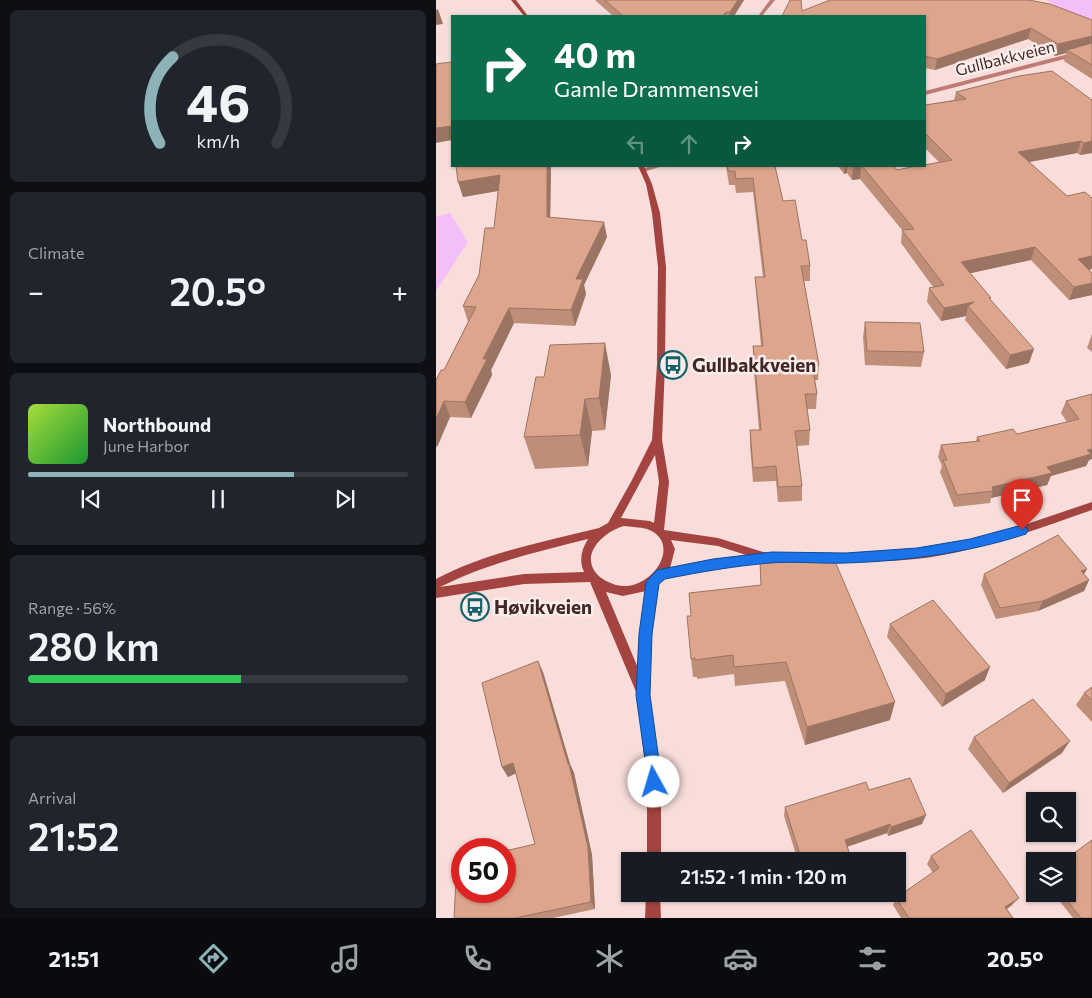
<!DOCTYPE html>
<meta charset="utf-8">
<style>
:root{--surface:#171b24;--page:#20242c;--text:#f1f3f6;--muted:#9ea1a6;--line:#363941;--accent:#8db2b7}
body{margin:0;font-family:Commissioner,sans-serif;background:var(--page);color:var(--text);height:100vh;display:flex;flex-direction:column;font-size:19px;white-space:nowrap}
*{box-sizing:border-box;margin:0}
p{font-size:16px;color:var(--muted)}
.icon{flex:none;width:28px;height:28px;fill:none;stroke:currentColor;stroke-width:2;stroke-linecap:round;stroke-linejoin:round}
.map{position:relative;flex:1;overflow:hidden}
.drawer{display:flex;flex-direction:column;gap:10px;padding:10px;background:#0d0f14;width:436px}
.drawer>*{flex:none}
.top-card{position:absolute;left:15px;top:15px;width:475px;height:152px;border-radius:0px;box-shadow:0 1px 4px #0004;background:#0b6e4f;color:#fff;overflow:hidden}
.fabs{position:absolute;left:590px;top:792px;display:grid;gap:10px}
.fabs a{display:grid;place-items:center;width:50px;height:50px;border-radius:0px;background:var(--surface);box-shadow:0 1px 4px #0004;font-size:25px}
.speed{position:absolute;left:15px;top:838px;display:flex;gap:10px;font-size:25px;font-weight:700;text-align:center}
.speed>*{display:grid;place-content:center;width:65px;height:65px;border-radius:50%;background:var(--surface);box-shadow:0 1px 4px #0004;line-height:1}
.speed .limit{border:8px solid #d22;background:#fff;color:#111}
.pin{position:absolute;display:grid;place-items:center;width:42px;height:42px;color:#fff;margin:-51px -21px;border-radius:50% 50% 50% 0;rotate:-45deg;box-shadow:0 0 5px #0007}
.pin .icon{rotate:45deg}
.me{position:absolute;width:55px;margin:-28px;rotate:354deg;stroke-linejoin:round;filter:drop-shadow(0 0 4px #0008)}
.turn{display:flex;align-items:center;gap:18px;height:105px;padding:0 20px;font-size:22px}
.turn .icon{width:65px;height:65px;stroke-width:2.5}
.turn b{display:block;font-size:35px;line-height:42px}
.lanes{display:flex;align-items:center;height:48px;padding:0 20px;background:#0003;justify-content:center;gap:25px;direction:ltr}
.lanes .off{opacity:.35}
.big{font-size:38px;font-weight:600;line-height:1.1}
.drawer .tile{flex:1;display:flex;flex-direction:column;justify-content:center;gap:8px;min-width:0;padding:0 18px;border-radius:8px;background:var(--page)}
.drawer .dial{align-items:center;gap:0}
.dial svg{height:130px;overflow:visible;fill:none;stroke:var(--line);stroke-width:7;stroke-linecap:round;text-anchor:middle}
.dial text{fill:var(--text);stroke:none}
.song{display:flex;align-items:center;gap:15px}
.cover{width:60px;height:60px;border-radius:8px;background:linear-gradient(135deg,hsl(80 70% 55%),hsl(130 70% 35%))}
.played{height:5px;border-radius:2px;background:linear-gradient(90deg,var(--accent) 70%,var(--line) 70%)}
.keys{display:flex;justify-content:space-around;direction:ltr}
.heat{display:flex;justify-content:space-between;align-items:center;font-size:28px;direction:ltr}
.charge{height:8px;border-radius:4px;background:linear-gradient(90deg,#34c759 56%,var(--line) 0)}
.trip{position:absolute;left:185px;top:852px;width:285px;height:50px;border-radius:0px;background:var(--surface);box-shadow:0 1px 4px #0004;font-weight:600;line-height:50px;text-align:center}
.menu{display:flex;height:80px;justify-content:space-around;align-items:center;background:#090b0e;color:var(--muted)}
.menu .icon{width:35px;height:35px}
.menu .active{color:var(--accent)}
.menu b{font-size:22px;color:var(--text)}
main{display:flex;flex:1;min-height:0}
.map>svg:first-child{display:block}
.green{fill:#f4bef8}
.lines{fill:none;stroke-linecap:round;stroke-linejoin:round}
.street{fill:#be7b76;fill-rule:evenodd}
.secondary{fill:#a44441;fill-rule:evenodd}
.wall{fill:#bf8e79}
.shaded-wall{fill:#9b7463}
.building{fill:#dea58d;stroke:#9b7463}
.route{fill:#1a73e8;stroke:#114b97}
.labels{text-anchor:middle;stroke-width:5;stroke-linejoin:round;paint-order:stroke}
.far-street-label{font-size:16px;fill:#402725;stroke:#fbedec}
.poi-label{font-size:19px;font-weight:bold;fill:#402725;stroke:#fbedec;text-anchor:start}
</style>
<main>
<section class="drawer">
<div class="tile dial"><svg viewBox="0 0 100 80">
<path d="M14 69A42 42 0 1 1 86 69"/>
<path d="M14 69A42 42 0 0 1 22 16" stroke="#8db2b7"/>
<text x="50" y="56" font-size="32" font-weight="700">46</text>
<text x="50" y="72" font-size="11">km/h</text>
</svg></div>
<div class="tile"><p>Climate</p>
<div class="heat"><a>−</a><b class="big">20.5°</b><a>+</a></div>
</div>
<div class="tile">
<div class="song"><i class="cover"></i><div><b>Northbound</b><p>June Harbor</p></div></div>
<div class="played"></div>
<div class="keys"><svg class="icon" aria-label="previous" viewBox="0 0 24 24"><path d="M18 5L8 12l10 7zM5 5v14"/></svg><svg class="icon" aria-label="pause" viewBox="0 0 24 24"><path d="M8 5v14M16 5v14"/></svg><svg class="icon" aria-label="next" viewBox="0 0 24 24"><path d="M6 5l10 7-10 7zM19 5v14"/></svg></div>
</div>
<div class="tile"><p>Range · 56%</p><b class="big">280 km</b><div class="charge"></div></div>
<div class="tile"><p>Arrival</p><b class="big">21:52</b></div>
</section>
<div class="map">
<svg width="656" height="918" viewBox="0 0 656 918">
<rect width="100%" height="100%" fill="#f8ddda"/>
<!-- green -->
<g class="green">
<polygon points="610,0 656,0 656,26"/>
<polygon points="14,213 32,242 0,291 0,217"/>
</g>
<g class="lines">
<!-- street -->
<g class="street">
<polygon points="334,0 339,0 326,16 322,16"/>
<polygon points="656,48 656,52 489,95 489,91"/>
<polygon points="214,166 227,166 207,172 204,170"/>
</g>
<!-- secondary -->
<g class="secondary">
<polygon points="75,0 80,0 92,16 88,16"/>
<path d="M202 166H208L216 184 224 213 230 267 229 364 226 440 233 482 228 530 282 538 334 554 410 553 481 549 534 540 585 526 656 502V510C599 530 540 552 480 559 432 564 384 560 335 563 299 565 263 571 226 578L223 583 216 634 213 695 225 782V861H211V782L201 694 154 582 88 584 0 598V579C51 552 107 542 163 528L172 523 196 480 216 440 221 364 222 267 216 213 210 184ZM219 455 223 482 218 523 214 521 185 518ZM188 526C195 527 204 527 211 529 249 543 214 594 180 585 172 582 166 580 160 573 144 553 169 531 188 526ZM152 539C145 550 143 561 148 572L88 574 4 587C51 563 101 552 152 539ZM235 540 282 546 313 556 277 559 234 568 239 549ZM210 591 204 634 202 668 170 592 187 596Z"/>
<polygon points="210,894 224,894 225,918 209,918"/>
</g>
</g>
<!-- wall -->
<g class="wall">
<polygon points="159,0 308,0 298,16 177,16"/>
<polygon points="366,11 656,20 656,79 628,61 630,53 619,56 592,39 499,70 489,68 489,16"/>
<polygon points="616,71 656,153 644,155 641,153 593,162 631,196 656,198 656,269 652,270 656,273 656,295 633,300 595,260 534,273 555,298 554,300 593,363 570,369 529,320 530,316 505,321 491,302 493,288 497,287 465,243 466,230 424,179 416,180 411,173 408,174 402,166 458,166 461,170 503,162 489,148 489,105 518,100 520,92"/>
<polygon points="20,166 115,166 114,217 171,237 148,285 150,294 139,326 78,323 55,370 56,375 35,418 14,417 1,447 0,447 0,380 8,370 32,322 27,306 43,275 58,228 62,191 27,197"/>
<polygon points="290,166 339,166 347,201 366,240 374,266 374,281 368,281 383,365 382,380 379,380 381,394 380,409 371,409 374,430 373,445 361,446 366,486 366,501 342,502 340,481 317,482 314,445 314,430 323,430 317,361 317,346 325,346 320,292 319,277 327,277 317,192 300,193 299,185 293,185"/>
<polygon points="429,322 488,352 485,367 429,365 427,337"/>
<polygon points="656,334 656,352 651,348"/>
<polygon points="175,375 169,430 156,431 152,466 99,469 88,437"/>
<polygon points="656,394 656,459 653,460 650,466 615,476 611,485 555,498 554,503 518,507 504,472 506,466 502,457 505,445 540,441 541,437 581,434 631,422 625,413 630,401"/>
<polygon points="324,561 454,720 369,745 349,681 299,686 298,674 261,679 261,677 257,677 255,659 255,616 325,586"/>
<polygon points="651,569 648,574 653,580 648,591 602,611 560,619 545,585 548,574"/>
<polygon points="454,624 549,680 506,707 451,637"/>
<polygon points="107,672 134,764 138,773 156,855 159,909 117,918 18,918 99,844 80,773 72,777 66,767"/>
<polygon points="656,687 656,722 640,705 648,693"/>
<polygon points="538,737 626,753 567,793 532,749"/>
<polygon points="433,790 486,824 452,836 451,833 411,847 416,861 362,861 348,816 349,807"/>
<polygon points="495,856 576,905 571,909 577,918 465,918 457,905 460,898 497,873 491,864"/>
<polygon points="618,894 631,894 656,918 637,918"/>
</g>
<!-- shaded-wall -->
<g class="shaded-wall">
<polygon points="302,0 308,0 298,16 294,16 294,12"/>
<polygon points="2,9 7,24 0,25 0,10"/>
<polygon points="595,28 592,39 499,70 501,59"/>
<polygon points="656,36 656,47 631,50 630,53 619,56 622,44"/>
<polygon points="16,126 16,140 0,143 0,128"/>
<polygon points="645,141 641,153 578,165 582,152"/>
<polygon points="656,141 656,153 644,155 648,143"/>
<polygon points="111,166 115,166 114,232 111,217"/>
<polygon points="409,166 411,166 411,173 408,174"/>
<polygon points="425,166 424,179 416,180 417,167"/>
<polygon points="64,175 67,190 27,197 22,182"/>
<polygon points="168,222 171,237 148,285 150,294 139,326 135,310 140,279"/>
<polygon points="599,247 595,260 522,276 525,262"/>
<polygon points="656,256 656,269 637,273 642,259"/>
<polygon points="656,283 656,295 633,300 638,287"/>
<polygon points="538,302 532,306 530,316 505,321 508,308"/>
<polygon points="73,308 78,323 55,370 56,375 35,418 29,402 47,359"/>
<polygon points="169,343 175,375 169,430 163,398"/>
<polygon points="598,349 593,363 570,369 574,355"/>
<polygon points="149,399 156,431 152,466 144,435"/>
<polygon points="8,401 14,417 1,447 0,444 0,419"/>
<polygon points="656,449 656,459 653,460 650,466 615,476 611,485 555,498 557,491 556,487 611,467"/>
<polygon points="651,569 645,579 645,571"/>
<polygon points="653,580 648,591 602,611 607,601"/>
<polygon points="102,661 107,672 134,764 138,773 156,855 159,909 155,902 132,764"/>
<polygon points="554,667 549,680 506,707 510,694"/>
<polygon points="459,702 454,720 369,745 371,727"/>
<polygon points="634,741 626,753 567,793 573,783"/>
<polygon points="77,763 83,772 72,777 66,767"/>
<polygon points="490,815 486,824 452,836 455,827"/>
<polygon points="454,824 451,833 407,848 409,840"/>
<polygon points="583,898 576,905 563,914 569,907"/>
</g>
<!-- building -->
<g class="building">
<polygon points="169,0 302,0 294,12 290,12 287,16 187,16"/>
<polygon points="354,0 365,0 366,11 394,0 593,0 614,4 656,20 656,36 622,44 595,28 501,59 489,56 489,16 346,16"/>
<polygon points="656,43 656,65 631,50"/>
<polygon points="16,62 16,126 0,128 0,64"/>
<polygon points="616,71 656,100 656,141 648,143 645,141 582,152 631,196 649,192 656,198 656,256 642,259 656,273 656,283 638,287 599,247 525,262 555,298 553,298 598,349 574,355 532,306 538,302 508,308 493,288 508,285 466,230 478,229 426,166 458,166 461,170 480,166 489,166 489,165 516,160 489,133 489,105 530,99 520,92 583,76"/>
<polygon points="20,166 111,166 111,217 168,222 140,279 147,279 135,310 73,308 47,359 51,359 29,402 8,401 0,419 0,380 5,370 8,370 40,307 27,306 43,275 49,228 58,228 64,175 22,182"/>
<polygon points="292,166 339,166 347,201 359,200 366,240 370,240 374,266 365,266 383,365 376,365 381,394 369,394 374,430 359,431 366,486 342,487 340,466 317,468 314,430 325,430 317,346 327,346 319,277 329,277 317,178 300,179 299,171 292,171"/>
<polygon points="429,322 484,323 488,352 431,351"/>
<polygon points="169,343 163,398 149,399 144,435 88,437 100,377 108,377 114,345"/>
<polygon points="656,394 656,449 651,450 655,454 611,467 616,473 556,487 557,491 521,495 507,460 511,460 505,445 544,441 541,437 577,429 581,434 643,419 630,401"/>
<polygon points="622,535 651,569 645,571 653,580 607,601 564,608 548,574"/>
<polygon points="398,559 459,702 371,727 350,662 298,667 297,655 259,660 259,658 255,659 251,616 255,616 253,593 325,585 324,561"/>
<polygon points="497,600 554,667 510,694 454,624"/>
<polygon points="102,661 132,764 133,764 152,847 155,902 79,918 18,918 21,861 26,860 26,891 69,891 69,851 99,844 77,763 66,767 46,683"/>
<polygon points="656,687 656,700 648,693"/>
<polygon points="597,699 634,741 573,783 538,737"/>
<polygon points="474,778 490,815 455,827 454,824 409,840 416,861 366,861 349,807 430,782 433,790"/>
<polygon points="535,830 583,898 569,907 577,918 473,918 460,898 503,868 495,856"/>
<polygon points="656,840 656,918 645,918 626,894 631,894 631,861 627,861"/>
</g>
<!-- route -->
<path class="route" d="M586 525 590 527 592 530 590 534C532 553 471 561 410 563 385 564 359 561 334 563 299 566 264 572 229 579L223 584 216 634 214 695 226 782 224 788 218 790 213 788 200 695 203 634 210 582 221 570 277 559 336 552 410 553 481 548 534 539Z"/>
<!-- icons -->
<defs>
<symbol id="bus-ring" viewBox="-11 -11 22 22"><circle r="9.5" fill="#fbedec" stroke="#13626a" stroke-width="1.5"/><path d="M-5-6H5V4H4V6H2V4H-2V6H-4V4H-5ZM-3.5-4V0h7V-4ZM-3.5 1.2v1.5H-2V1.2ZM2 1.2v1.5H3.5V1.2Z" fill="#13626a"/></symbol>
</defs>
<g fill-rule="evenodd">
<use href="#bus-ring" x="221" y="349" width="32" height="32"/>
<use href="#bus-ring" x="23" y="591" width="32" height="32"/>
</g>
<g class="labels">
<!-- far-street labels -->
<g class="far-street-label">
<text transform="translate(569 58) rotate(-14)" y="6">Gullbakkveien</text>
</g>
<!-- poi labels -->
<g class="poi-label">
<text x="256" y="372">Gullbakkveien</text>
<text x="58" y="614">Høvikveien</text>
</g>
</g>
</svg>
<div class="fabs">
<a><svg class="icon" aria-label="search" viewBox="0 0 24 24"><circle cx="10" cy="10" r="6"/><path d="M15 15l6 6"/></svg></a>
<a><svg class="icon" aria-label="layers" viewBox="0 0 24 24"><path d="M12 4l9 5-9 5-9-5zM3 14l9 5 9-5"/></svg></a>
</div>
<div class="speed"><div class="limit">50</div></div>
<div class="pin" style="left:586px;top:530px;background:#d93025"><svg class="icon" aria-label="arrive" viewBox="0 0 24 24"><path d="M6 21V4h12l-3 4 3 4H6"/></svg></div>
<svg class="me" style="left:218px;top:782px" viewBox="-20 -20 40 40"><circle r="19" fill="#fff"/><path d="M0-13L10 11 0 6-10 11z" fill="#1a73e8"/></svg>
<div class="trip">21:52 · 1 min · 120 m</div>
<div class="top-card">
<div class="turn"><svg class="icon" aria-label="right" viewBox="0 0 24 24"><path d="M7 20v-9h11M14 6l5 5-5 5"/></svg><div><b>40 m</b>Gamle Drammensvei</div></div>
<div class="lanes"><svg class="icon off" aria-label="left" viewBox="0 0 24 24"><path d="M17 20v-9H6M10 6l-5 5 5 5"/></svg><svg class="icon off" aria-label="ahead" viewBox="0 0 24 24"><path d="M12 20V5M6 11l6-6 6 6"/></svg><svg class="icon" aria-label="right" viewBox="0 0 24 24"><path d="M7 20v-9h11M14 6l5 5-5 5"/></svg></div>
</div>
</div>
</main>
<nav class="menu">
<b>21:51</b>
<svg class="icon active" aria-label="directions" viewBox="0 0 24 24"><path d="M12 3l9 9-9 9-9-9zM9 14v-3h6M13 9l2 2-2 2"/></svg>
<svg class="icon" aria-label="music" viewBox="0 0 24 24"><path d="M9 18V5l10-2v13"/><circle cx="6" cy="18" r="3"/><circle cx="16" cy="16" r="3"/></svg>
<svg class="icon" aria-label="phone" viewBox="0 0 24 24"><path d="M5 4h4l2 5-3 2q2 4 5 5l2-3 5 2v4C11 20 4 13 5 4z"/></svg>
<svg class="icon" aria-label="climate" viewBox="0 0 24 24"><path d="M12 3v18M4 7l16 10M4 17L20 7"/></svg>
<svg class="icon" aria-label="car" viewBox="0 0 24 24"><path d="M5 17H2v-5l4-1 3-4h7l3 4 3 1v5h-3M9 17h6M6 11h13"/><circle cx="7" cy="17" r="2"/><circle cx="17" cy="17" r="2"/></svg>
<svg class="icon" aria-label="filters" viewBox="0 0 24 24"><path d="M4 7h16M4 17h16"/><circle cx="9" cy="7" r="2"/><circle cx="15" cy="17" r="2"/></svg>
<b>20.5°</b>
</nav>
